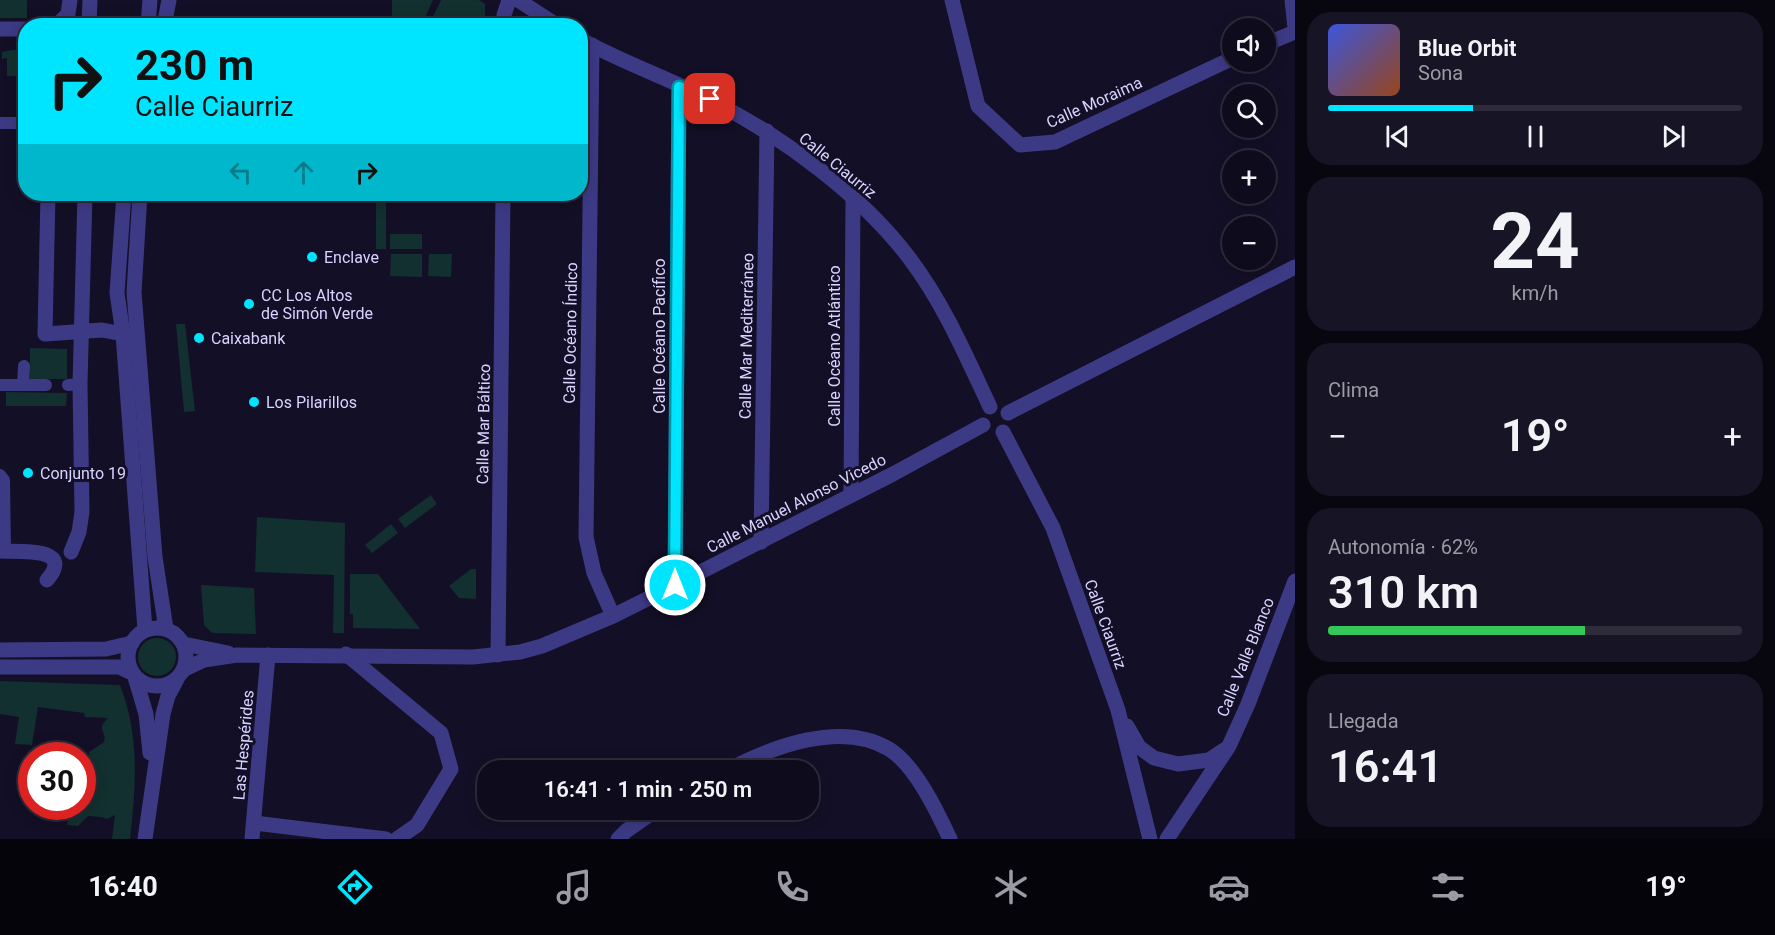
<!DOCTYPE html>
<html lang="es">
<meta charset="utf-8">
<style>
:root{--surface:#0e0b1c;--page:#171425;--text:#f1f3f6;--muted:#9b9ba3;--line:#2e2b3b;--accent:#00e5ff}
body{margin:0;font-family:Roboto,sans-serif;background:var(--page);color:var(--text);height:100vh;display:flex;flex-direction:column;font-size:22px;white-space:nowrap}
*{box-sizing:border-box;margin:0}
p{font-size:20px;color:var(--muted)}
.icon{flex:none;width:33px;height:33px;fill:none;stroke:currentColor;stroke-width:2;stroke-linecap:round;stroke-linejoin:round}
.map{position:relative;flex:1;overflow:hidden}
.side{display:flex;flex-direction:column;gap:12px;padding:12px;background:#08060f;width:480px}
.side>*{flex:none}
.guide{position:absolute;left:18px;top:18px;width:570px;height:183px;border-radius:24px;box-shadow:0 3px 15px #0003,0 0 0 2px var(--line);background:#00e5ff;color:#111;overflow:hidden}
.tools{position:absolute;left:1222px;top:18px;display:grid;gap:12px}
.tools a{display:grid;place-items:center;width:54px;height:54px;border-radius:50%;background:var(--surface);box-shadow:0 3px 15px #0003,0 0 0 2px var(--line);font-size:30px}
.speed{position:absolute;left:18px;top:742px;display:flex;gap:12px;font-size:30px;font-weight:700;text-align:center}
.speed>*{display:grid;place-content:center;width:78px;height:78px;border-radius:50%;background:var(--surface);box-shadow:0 3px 15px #0003,0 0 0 2px var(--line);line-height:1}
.speed .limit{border:9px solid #d22;background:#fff;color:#111}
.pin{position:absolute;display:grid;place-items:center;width:51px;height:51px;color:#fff;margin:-26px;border-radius:12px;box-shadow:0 3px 9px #0006}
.me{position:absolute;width:66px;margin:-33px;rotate:0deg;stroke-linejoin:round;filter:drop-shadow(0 0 4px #0008)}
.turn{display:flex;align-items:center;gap:21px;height:126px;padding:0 18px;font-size:27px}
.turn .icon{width:78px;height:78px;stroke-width:2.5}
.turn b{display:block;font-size:42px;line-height:51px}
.lanes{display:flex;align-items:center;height:57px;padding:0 18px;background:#0003;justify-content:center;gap:30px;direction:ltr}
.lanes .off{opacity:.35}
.big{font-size:45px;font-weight:600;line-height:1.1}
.side .tile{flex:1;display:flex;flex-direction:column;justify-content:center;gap:9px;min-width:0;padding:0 21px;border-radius:24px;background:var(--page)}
.side .dial{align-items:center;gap:0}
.dial b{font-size:78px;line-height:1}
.song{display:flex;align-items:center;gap:18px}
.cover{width:72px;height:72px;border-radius:9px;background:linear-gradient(135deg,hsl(230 70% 55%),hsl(20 70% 35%))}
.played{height:6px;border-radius:3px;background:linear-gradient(90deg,var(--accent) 35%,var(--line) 35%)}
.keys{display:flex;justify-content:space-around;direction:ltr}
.heat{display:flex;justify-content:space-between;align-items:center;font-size:33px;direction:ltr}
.charge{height:9px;border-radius:4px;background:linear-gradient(90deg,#34c759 62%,var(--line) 0)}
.trip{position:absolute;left:477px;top:760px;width:342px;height:60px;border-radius:24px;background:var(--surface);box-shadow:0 3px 15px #0003,0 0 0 2px var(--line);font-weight:600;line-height:60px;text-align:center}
.tab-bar{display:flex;height:96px;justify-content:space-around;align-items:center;background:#06040b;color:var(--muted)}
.tab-bar .icon{width:42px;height:42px}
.tab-bar .active{color:var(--accent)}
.tab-bar b{font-size:27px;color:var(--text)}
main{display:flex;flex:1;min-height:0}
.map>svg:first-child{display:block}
.green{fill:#12302f}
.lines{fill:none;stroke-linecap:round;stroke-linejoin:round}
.pedestrian{stroke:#3d3a85;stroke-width:12}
.minor{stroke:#3d3a85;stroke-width:15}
.tertiary{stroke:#3d3a85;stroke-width:15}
.route-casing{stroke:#0095a6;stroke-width:15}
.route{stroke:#00e5ff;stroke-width:10}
.poi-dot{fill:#00e5ff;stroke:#130f26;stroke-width:2}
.labels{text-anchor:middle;stroke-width:6;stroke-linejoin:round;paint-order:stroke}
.street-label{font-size:16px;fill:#d9d4ff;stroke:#130f26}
.poi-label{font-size:16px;fill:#d9d4ff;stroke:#130f26;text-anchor:start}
</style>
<main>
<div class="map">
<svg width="1295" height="839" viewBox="0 0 1295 839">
<rect width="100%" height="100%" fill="#130f26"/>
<!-- green -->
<g class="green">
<rect x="0" y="0" width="27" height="18"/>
<polygon points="392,0 433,0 422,24 392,24"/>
<polygon points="441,0 479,0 485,4 485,25 429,25"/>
<polygon points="13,50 24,50 25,52 25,76 7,76 7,58 2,59 2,52"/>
<rect x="376" y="199" width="10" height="50"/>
<rect x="390" y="234" width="32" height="15"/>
<polygon points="391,254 422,254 422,277 390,276"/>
<polygon points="429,254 452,254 451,277 428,276"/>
<polygon points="176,324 185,324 195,411 184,412"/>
<polygon points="30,348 67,349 67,379 30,379"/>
<polygon points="6,392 67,393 66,406 6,406"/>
<polygon points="431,495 437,504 405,528 398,519"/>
<polygon points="257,517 345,523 344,633 333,633 334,575 255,572"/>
<polygon points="391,524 398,533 372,553 365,545"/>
<polygon points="471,569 476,569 476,599 459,598 449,586"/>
<polygon points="350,574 378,574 420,629 353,628 353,614 350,614"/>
<polygon points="201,585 254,588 256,634 212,633 204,625"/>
<circle cx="157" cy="657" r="19"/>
<path d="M0 681 120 685C140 737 136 785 130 839H112L115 815 107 819 102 817 88 816 78 826 67 825 70 807H82L83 792 92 778 94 767 89 757V752L104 742C107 729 95 731 108 718L85 717 84 713 38 707 32 745 15 744 19 717 0 714Z"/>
</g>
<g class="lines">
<!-- pedestrian -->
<g class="pedestrian">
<polyline points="0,123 26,123"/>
<polyline points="0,385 46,385"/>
<polyline points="23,385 24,366"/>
<polyline points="68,385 80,384"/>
<polyline points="0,475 4,480 5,552"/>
</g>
<!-- minor -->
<g class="minor">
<polyline points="518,0 558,26"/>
<polyline points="952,0 978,106 1020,145 1055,142 1233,58"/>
<polyline points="1292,0 1295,28"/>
<polyline points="56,26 68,14 70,0"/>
<polyline points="89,26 90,0"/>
<polyline points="504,26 504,15 509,0"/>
<polyline points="0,29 26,29"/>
<path d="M580 39C623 63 669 78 712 101 783 137 862 195 910 259 944 304 966 356 990 407"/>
<polyline points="1266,44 1295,32"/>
<polyline points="592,45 586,537 594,573 613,616"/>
<polyline points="48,194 45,334 102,330 123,334"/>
<polyline points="1008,413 1295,267"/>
<polyline points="1003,432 1053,528 1118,710 1150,839"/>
<polyline points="851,495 853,198"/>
<polyline points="761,542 767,131"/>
<path d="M0 551C17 552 76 546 47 580"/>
<polyline points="71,552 79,532 82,512 80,384 85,194"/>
<polyline points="675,585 679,86"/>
<polyline points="184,644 228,653"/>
<polyline points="346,654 441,733 451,769 417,825 397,839"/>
<polyline points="498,655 503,194"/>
<polyline points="185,669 204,660 237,655 473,657 520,652 542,646 613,616 675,585 893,474 983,425"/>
<polyline points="1127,726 1139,747 1154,758 1178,764 1209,760 1224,750"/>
<path d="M726 771C771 747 841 720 889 749 915 765 937 811 950 839"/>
<polyline points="254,823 386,839"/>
<polyline points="252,839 268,655"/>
<polyline points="618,839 626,831 656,810"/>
<polyline points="1167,839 1229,746 1248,704 1295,581"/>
</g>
<!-- tertiary -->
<g class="tertiary">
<polyline points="148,26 150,0"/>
<polyline points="164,26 169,0"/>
<polyline points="124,194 117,293 123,334 145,630"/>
<polyline points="140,194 134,292 155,557 166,629"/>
<circle cx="157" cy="657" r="29"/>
<polyline points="0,650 106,649 132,643"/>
<polyline points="0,667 119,667 132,673"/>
<polyline points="135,677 146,714 150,753"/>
<polyline points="145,839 163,714 168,696 177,679"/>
</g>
</g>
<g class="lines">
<defs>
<polyline id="route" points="675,585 679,87 710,99"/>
</defs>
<!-- route casing -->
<use href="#route" class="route-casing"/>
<!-- route -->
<use href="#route" class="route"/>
</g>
<!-- markers -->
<g class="poi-dot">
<circle cx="312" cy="257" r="6"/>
<circle cx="249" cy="304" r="6"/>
<circle cx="199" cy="338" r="6"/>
<circle cx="254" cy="402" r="6"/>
<circle cx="28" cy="473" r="6"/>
</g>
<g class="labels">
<!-- street labels -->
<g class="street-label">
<text transform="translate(1094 102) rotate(-24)" y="6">Calle Moraima</text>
<text transform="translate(838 165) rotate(39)" y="6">Calle Ciaurriz</text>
<text transform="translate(570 333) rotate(-89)" y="6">Calle Océano Índico</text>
<text transform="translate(659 336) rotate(-90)" y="6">Calle Océano Pacífico</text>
<text transform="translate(746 336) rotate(-89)" y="6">Calle Mar Mediterráneo</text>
<text transform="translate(834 346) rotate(-90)" y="6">Calle Océano Atlántico</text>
<text transform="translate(483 424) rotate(-89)" y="6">Calle Mar Báltico</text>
<text transform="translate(796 503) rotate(-27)" y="6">Calle Manuel Alonso Vicedo</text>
<text transform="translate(1106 624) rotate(70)" y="6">Calle Ciaurriz</text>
<text transform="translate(1245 657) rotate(-68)" y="6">Calle Valle Blanco</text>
<text transform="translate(243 745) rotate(-85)" y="6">Las Hespérides</text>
</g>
<!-- poi labels -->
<g class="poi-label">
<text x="324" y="263">Enclave</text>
<text x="261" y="301">CC Los Altos<tspan x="261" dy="18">de Simón Verde</tspan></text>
<text x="211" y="344">Caixabank</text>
<text x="266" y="408">Los Pilarillos</text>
<text x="40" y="479">Conjunto 19</text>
</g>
</g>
</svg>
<div class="tools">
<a><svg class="icon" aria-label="sound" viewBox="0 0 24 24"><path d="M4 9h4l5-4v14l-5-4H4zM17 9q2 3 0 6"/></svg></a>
<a><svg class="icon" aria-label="search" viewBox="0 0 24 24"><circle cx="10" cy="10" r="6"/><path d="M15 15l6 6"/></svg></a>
<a>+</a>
<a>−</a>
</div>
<div class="speed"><div class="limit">30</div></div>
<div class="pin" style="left:710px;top:99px;background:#d93025"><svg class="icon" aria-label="arrive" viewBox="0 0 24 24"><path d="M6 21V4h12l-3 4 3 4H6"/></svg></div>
<svg class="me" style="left:675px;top:585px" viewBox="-20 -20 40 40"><circle r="17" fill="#00e5ff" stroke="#fff" stroke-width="3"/><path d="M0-11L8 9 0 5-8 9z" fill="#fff"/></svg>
<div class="trip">16:41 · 1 min · 250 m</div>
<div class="guide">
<div class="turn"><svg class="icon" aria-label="right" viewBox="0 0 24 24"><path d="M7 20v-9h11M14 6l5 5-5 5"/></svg><div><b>230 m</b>Calle Ciaurriz</div></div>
<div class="lanes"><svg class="icon off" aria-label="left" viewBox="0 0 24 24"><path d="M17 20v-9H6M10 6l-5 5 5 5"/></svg><svg class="icon off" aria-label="ahead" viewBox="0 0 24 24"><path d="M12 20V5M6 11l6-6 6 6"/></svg><svg class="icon" aria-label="right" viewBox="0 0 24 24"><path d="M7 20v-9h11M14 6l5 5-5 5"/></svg></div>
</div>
</div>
<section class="side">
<div class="tile">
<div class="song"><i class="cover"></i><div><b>Blue Orbit</b><p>Sona</p></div></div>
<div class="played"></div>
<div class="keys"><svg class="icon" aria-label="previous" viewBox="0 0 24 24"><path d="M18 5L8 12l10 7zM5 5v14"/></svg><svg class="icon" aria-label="pause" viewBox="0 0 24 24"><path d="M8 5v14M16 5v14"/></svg><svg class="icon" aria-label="next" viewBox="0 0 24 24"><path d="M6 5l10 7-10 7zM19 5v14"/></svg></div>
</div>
<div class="tile dial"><b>24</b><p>km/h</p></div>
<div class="tile"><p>Clima</p>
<div class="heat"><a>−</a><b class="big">19°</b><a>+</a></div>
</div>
<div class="tile"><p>Autonomía · 62%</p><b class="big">310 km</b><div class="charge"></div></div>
<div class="tile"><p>Llegada</p><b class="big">16:41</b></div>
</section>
</main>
<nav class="tab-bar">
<b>16:40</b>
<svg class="icon active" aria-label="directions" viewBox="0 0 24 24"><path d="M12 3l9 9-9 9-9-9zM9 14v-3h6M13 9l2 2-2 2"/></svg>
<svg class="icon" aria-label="music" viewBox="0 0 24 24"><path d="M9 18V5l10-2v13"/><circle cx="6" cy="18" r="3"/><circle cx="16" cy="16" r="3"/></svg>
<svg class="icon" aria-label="phone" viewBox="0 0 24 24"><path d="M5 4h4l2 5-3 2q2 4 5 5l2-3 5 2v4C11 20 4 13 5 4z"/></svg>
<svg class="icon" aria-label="climate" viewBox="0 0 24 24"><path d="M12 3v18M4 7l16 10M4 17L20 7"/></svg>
<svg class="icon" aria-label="car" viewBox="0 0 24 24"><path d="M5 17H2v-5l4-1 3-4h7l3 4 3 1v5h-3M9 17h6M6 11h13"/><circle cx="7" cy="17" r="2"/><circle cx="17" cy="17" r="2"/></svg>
<svg class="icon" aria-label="filters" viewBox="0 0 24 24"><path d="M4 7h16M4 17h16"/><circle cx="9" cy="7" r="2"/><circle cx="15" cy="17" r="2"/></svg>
<b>19°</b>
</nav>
